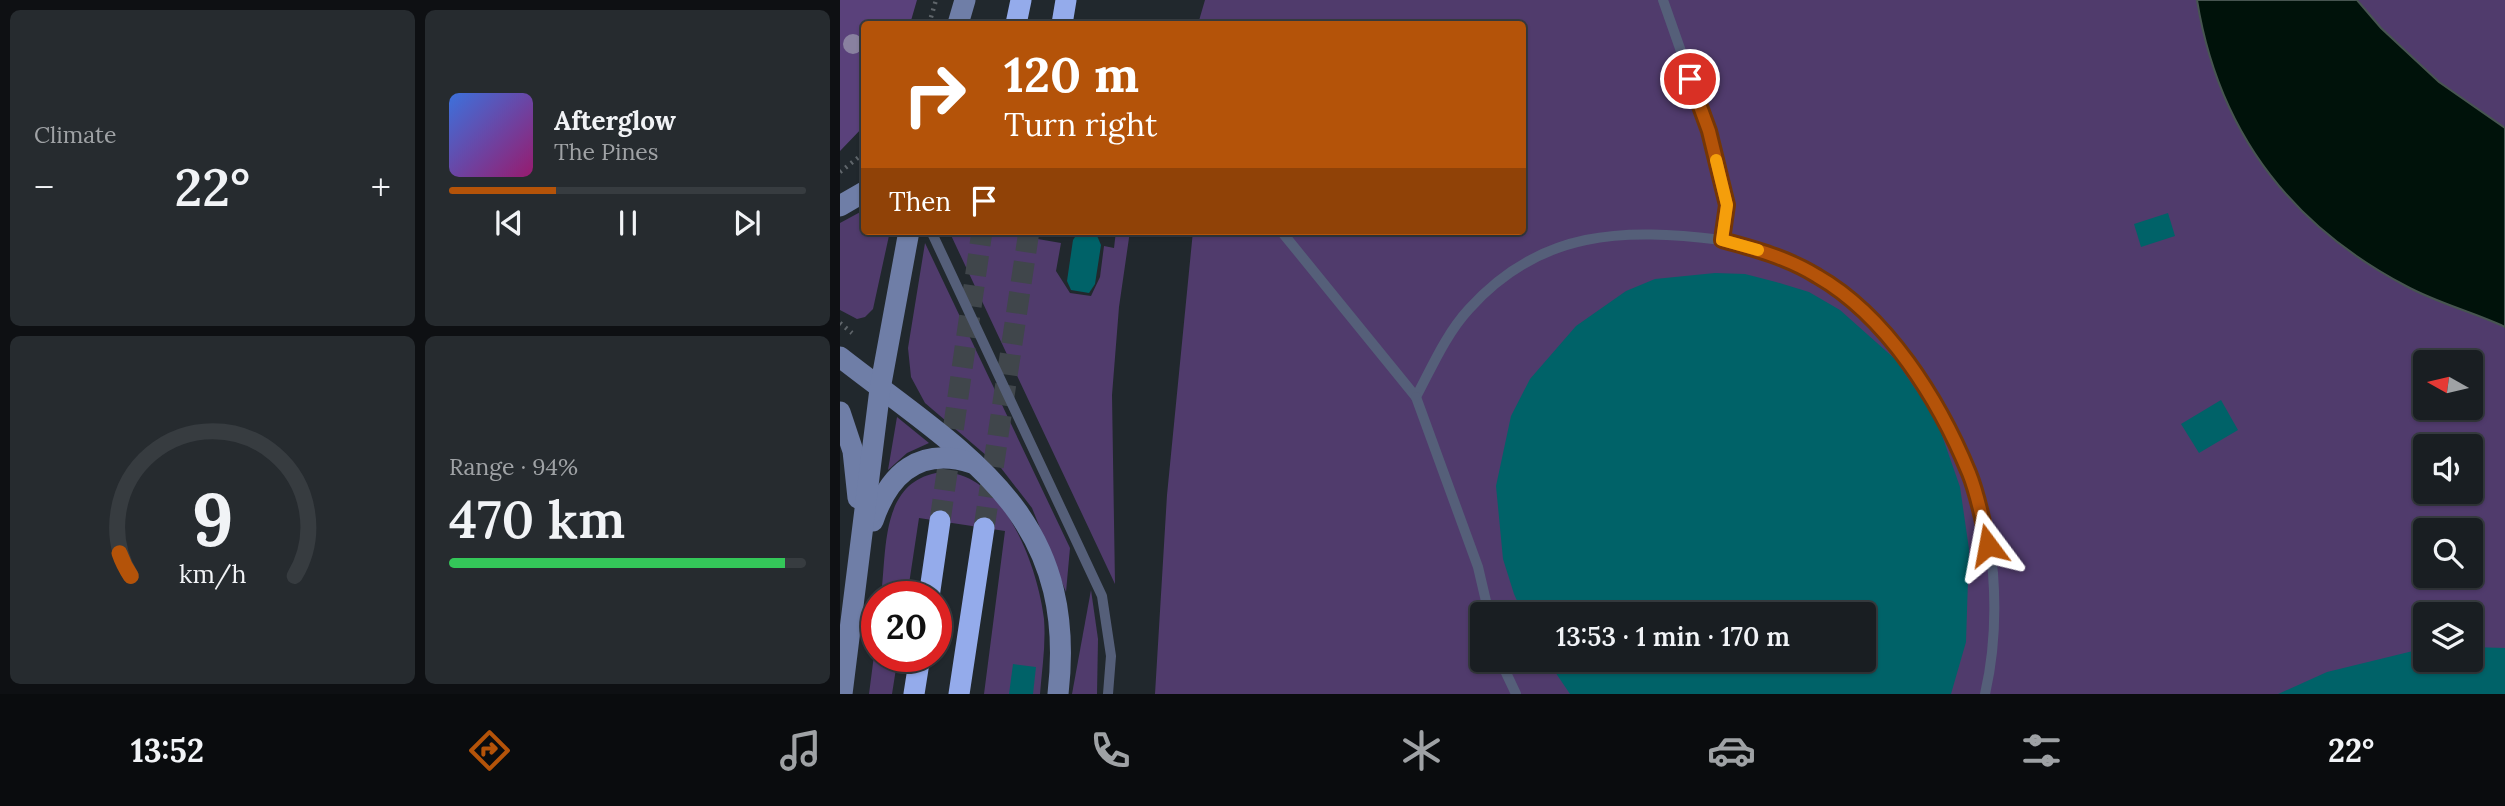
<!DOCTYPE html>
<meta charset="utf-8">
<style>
:root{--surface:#191e22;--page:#262b2f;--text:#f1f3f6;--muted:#9fa2a5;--line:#373c40;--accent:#b45309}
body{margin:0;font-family:Lora,serif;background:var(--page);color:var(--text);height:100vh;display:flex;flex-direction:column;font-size:26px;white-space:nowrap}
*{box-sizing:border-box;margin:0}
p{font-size:23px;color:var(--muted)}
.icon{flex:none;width:38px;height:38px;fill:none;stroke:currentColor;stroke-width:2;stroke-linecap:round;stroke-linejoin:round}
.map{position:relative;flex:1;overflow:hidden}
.drawer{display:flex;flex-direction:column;gap:10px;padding:10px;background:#0e1013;width:840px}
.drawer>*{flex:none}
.top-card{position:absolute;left:21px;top:21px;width:665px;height:214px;border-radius:7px;box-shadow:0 2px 5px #0004,0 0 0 2px var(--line);background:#b45309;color:#fff;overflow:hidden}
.needle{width:46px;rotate:278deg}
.buttons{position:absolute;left:1573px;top:350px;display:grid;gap:14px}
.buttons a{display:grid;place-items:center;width:70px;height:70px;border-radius:7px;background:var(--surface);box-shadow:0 2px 5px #0004,0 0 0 2px var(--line);font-size:35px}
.speed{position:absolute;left:21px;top:581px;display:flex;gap:14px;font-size:35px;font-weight:700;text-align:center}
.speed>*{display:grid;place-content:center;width:91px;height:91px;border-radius:50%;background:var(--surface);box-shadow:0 2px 5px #0004,0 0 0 2px var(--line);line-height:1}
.speed .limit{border:10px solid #d22;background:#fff;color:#111}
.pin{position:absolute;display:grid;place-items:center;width:60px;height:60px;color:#fff;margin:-30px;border:4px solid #fff;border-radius:50%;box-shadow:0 2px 7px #0007}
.me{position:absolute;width:77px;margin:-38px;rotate:347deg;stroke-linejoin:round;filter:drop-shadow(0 0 5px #0008)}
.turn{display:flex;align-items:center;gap:24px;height:147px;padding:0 28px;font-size:32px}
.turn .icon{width:91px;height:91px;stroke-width:2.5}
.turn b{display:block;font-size:49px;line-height:60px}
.then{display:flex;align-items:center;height:66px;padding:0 28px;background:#0003;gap:14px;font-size:26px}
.big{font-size:52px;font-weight:600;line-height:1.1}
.drawer .card{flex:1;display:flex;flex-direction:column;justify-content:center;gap:10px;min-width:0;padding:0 24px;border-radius:10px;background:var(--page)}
.drawer .dial{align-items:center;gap:0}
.dial svg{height:182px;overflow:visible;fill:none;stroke:var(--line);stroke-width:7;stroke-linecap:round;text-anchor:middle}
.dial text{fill:var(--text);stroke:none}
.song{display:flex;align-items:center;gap:21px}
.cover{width:84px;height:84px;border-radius:10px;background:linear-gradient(135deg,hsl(220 70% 55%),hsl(320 70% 35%))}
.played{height:7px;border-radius:4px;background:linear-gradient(90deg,var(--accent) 30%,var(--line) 30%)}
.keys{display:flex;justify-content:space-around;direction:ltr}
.heat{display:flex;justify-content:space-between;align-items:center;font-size:38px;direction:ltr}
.charge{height:10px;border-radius:5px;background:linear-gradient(90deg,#34c759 94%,var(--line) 0)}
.drawer .tiles{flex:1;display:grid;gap:10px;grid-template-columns:repeat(2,1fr)}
.trip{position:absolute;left:630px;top:602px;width:406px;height:70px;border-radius:7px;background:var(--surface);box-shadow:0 2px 5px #0004,0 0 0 2px var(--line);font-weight:600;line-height:70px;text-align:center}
.menu{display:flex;height:112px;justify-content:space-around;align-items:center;background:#0a0c0e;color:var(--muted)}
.menu .icon{width:49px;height:49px}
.menu .active{color:var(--accent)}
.menu b{font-size:32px;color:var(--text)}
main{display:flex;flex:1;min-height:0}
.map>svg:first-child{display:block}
.green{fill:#503b6c;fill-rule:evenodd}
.forest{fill:#5a417b}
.water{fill:#00120a;stroke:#475551;stroke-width:2}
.building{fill:#006268}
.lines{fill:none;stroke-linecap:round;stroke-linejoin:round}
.highway-tunnel{stroke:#40464b;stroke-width:21;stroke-dasharray:21 10;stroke-linecap:butt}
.path{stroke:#5f656a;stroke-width:4.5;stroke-dasharray:2 5;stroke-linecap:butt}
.lane{stroke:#555f79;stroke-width:10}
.secondary{stroke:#6f7ea7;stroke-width:21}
.highway{stroke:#94abeb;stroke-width:21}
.tree{fill:#8981a0}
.route-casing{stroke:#753606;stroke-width:18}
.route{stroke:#b45309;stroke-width:12}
.slow{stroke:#f59e0b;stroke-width:12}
</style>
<main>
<section class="drawer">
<div class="tiles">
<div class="card"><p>Climate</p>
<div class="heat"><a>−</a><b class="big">22°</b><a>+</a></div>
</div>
<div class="card">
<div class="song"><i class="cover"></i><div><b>Afterglow</b><p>The Pines</p></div></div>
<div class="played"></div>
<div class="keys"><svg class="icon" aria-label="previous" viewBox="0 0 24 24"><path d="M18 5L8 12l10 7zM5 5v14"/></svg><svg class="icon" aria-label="pause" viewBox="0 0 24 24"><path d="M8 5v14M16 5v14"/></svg><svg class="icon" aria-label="next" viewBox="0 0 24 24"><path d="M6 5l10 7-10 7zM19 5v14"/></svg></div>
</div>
<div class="card dial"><svg viewBox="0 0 100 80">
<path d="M14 69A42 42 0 1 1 86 69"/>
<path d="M14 69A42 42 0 0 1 9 59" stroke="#b45309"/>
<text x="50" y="56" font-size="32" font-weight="700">9</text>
<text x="50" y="72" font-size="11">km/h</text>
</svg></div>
<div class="card"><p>Range · 94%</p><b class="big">470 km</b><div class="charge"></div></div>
</div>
</section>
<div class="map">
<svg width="1665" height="694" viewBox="0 0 1665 694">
<rect width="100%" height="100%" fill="#21282d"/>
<!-- green -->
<g class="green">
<path d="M365 0H1665V694H315L327 495 353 231H682V24H358ZM1586 362H1631V408H1586ZM1586 446H1631V492H1586ZM1586 530H1631V576H1586ZM642 614H1024V660H642ZM1586 614H1631V660H1586Z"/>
<polygon points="24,210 24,231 50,231 33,309 25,317 17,319 0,310 0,223"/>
<polygon points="109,231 151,231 221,243 216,271 230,293 251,296 260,277 264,246 274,248 276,231 290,231 279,307 272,395 275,584"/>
<polygon points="85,243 230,548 226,592 192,508 161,468 85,403 71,377 68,348"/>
<polygon points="57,417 89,443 67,453 48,470"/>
<path d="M96 473C162 465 198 567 204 619 206 644 202 669 200 694H144L165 531 79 518 67 597H41C47 551 40 484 96 473Z"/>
<polygon points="251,590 258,639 257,694 232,694"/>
<polygon points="37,632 37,656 58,656 52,694 29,694"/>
</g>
<!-- forest -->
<polygon class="forest" points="0,0 77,0 70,24 24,24 24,126 0,151"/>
<!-- water -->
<path class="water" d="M1357 0H1517L1541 28 1599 82 1665 128V327C1633 312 1597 303 1566 286 1450 225 1378 130 1357 0Z"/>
<!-- building -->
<g class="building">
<polygon points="1328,213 1335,236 1301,247 1294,224"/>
<polygon points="239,231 255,231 261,245 255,284 249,293 231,290 227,281 233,240"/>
<polygon points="875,273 905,274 936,282 969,292 1000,310 1055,359 1097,421 1120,487 1129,549 1126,642 1111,694 730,694 707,660 1024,660 1024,614 683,614 674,594 663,559 656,486 671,416 690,379 736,326 786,291 815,279"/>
<polygon points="1381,400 1398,430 1359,453 1341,424"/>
<polygon points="1631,647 1665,648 1665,694 1438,694 1487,672 1573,651 1586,650 1586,660 1631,660"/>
<polygon points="173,664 196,667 193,694 169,694"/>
</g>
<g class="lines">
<!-- highway-tunnel -->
<g class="highway-tunnel">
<polyline points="100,521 142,231"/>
<polyline points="144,528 189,231"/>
</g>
<!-- path -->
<g class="path">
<polyline points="89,24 96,0"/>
<polyline points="0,172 24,153"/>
<polyline points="0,323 12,333"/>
</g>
<!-- lane -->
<g class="lane">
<polyline points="91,231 262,596 271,656 268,694"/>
<path d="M441 231 576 397C592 367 606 334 629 309 701 229 784 228 882 240L887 205 869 131 823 0"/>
<path d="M882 240C915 249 947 259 976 275 1067 326 1144 471 1153 573 1156 613 1154 655 1145 694"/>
<polyline points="576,397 638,567 649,614"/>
<polyline points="660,660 676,694"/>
</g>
<!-- secondary -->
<g class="secondary">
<polyline points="118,24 125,0"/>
<polyline points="0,206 24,192"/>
<path d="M0 357C124 454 239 512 218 694"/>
<polyline points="0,412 13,451 18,498"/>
<path d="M33 521C49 473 80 446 132 463"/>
<polyline points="2,694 40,389 69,231"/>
</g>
<!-- highway -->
<g class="highway">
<polyline points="176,24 181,0"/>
<polyline points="222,24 226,0"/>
<polyline points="89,597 100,521"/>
<polyline points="74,694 80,656"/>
<polyline points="119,694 144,528"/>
</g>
</g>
<!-- trees -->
<circle class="tree" cx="13" cy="44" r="10"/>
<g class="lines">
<defs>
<path id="route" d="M850 79 869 131 887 205 882 240C915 249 948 258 977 276 1047 316 1099 400 1129 473 1138 495 1143 522 1148 545"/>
</defs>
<!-- route casing -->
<use href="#route" class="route-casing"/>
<!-- route -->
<use href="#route" class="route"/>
<!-- slow -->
<polyline class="slow" points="876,160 887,205 882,240 918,250"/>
</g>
</svg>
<div class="buttons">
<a><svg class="needle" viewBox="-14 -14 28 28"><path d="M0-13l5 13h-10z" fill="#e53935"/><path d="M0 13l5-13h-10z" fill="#9fa2a5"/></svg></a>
<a><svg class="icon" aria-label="sound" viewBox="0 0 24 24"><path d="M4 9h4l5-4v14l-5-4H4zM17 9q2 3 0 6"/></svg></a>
<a><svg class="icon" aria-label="search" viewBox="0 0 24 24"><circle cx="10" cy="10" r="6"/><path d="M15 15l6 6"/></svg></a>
<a><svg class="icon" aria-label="layers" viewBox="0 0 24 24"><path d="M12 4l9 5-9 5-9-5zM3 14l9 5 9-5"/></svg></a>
</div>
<div class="speed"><div class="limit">20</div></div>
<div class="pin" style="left:850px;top:79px;background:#d93025"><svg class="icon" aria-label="arrive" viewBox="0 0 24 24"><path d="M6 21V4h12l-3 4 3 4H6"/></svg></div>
<svg class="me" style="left:1148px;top:545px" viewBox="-20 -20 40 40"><path d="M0-17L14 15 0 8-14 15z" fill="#b45309" stroke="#fff" stroke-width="4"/></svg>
<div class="trip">13:53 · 1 min · 170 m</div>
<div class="top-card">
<div class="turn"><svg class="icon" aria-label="right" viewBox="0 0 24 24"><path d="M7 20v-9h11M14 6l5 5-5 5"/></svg><div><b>120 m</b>Turn right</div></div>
<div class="then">Then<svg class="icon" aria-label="arrive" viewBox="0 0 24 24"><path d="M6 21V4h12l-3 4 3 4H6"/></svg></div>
</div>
</div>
</main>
<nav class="menu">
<b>13:52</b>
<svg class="icon active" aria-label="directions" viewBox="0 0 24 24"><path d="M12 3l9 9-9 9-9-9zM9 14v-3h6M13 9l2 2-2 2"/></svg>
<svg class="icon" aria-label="music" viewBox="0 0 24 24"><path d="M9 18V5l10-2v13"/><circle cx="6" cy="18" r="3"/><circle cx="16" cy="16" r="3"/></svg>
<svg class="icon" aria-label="phone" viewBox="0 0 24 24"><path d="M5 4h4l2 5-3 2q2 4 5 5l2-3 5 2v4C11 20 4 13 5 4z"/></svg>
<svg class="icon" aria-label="climate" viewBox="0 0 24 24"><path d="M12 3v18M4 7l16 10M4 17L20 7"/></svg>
<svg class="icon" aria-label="car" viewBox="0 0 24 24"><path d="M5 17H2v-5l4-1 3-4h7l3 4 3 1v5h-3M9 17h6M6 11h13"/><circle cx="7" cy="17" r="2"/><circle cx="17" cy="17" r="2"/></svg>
<svg class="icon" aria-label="filters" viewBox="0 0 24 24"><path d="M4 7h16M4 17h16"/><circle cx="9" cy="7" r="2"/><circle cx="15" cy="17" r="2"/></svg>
<b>22°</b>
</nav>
